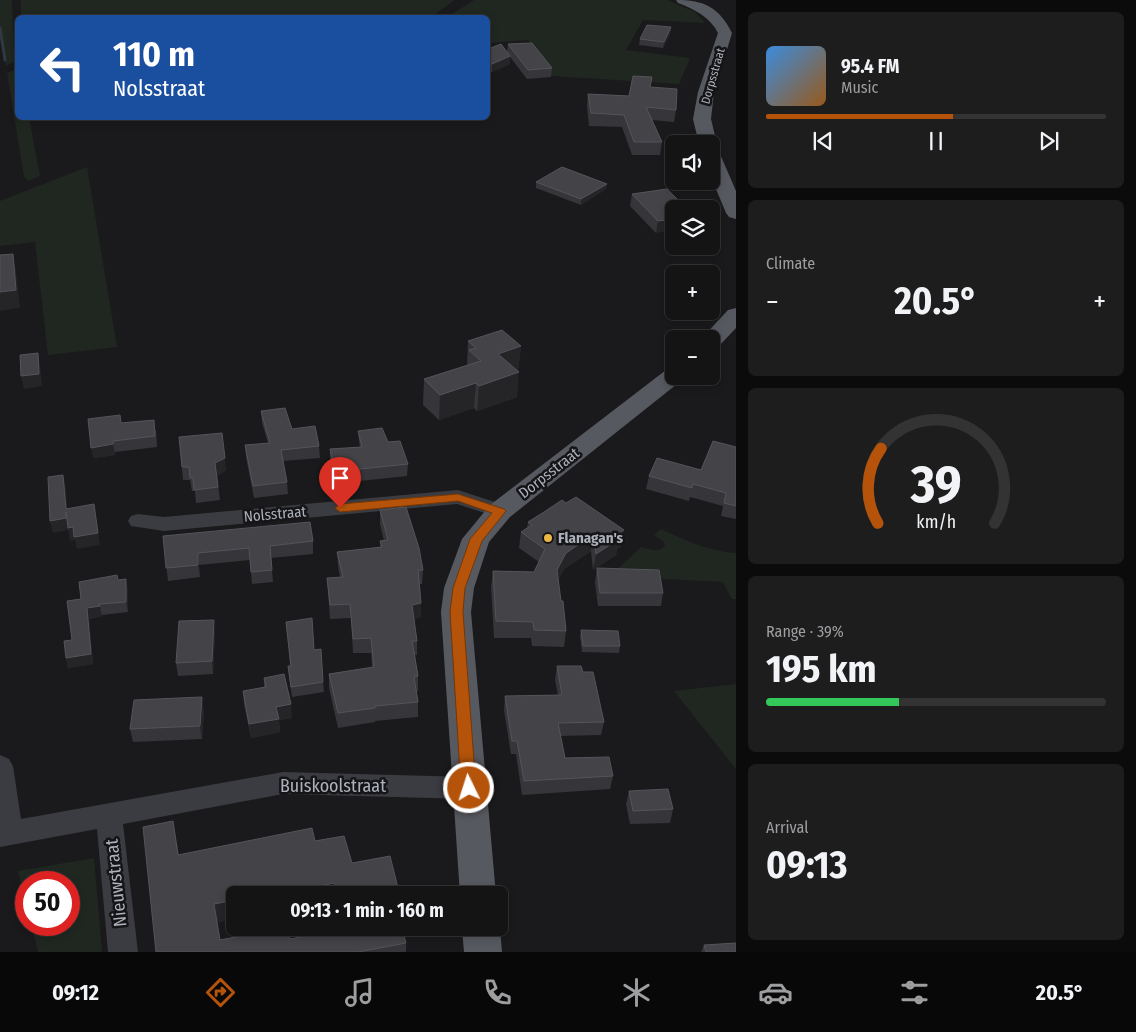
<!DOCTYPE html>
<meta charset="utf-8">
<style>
:root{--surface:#141415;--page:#1d1d1e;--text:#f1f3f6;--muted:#9d9ea0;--line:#333334;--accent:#b45309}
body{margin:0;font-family:"Fira Sans Condensed",sans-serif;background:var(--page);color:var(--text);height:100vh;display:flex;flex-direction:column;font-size:19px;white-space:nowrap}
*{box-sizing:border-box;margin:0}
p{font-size:16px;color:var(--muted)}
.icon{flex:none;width:28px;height:28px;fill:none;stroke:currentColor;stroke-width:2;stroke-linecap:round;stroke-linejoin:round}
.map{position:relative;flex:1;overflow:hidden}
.details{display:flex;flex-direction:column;gap:12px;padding:12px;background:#0b0b0c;width:400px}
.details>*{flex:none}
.top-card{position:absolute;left:15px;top:15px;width:475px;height:105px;border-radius:8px;box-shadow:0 2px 8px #0003,0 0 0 1px var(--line);background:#1a4fa0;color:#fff;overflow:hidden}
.fabs{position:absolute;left:665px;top:135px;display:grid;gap:10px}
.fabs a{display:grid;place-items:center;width:55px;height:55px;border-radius:8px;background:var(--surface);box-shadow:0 2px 8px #0003,0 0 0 1px var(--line);font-size:25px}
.speed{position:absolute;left:15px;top:871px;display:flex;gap:10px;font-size:25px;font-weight:700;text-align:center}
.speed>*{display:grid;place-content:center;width:65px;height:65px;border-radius:50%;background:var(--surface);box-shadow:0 2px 8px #0003,0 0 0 1px var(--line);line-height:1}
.speed .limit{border:8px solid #d22;background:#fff;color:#111}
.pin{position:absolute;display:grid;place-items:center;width:42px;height:42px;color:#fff;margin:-51px -21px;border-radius:50% 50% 50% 0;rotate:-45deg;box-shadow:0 0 5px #0007}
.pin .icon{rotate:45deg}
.me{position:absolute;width:55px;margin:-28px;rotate:356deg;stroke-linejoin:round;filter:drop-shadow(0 0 4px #0008)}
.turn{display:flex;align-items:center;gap:18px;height:105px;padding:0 15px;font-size:22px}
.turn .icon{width:65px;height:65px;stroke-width:2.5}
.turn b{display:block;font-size:35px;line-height:42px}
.big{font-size:38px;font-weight:700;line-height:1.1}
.details .card{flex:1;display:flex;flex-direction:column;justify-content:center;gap:8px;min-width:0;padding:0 18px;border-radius:8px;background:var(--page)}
.details .dial{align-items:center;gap:0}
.dial svg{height:130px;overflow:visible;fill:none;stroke:var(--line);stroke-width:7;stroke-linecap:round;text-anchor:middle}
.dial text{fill:var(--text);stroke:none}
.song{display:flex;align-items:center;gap:15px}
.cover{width:60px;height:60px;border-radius:8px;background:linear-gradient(135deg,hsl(210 70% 55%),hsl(30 70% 35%))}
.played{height:5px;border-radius:2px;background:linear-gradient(90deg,var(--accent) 55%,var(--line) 55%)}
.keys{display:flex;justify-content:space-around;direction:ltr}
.heat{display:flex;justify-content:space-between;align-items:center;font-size:28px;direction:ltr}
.charge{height:8px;border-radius:4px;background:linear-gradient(90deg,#34c759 39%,var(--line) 0)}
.trip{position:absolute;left:226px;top:886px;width:282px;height:50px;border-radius:8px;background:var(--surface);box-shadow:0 2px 8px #0003,0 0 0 1px var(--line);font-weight:700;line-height:50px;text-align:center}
.tabs{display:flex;height:80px;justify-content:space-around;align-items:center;background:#080808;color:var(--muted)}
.tabs .icon{width:35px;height:35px}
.tabs .current{color:var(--accent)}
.tabs b{font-size:22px;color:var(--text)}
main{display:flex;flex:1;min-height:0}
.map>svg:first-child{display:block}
.green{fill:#202721}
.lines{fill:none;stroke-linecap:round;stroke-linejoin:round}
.stream{stroke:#303840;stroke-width:3}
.minor{fill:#3b3c41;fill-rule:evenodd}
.major{fill:#575960;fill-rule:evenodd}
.wall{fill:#36363a}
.shaded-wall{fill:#252528}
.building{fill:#434348;stroke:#53555a}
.route{fill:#b45309;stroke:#753606}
.poi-dot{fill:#ebb943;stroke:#151517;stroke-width:2}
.labels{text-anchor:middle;stroke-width:5;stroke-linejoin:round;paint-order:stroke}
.far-street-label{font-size:12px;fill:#adb1bb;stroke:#151517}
.street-label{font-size:15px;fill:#adb1bb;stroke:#151517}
.poi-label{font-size:15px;font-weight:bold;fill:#adb1bb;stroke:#151517;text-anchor:start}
.near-street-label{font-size:18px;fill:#adb1bb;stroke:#151517}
</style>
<main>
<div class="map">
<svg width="736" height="952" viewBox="0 0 736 952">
<rect width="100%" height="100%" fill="#1a1a1c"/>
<!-- green -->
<g class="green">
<polygon points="0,0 12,0 14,52 17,54 17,60 6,66 0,25"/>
<polygon points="21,0 455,0 429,18 21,18"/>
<polygon points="474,0 667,0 695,12 705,23 643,20 626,50 690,58 679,84 552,76 528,40 488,43 488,18 446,18"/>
<polygon points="17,69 18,118 29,118 40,176 28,181 24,176 7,73"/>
<polygon points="87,167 117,347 48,355 35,242 0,246 0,201"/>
<path d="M661 529C687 541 707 551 736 553V599H732L723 582 610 576 641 547C650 549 658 553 665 546L664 542 654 535Z"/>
<polygon points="736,684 736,769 674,691"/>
<polygon points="94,858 102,952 38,952 32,925 69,925 69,882 26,882 26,904 18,871"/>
</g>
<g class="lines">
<!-- stream -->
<polyline class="stream" points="0,28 5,60"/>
<!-- minor -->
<g class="minor">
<polygon points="458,490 507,506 510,511 507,516 500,518 457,504 164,531 131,526 128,521 131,516 138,514 164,517"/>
<polygon points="0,755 9,759 13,766 21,819 283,772 469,777 478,780 482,788 478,796 469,799 283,794 123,824 138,952 108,952 97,829 0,847"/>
</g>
<!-- major -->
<g class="major">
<path d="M676 0C704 0 719 7 732 33L714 92 711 119 717 144 714 148 711 149V144H699L693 119 698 92 718 33C710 17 694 9 678 3Z"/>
<polygon points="711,149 717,150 720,154 736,191 736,219 729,217 726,213 711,177"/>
<polygon points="736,308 736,328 719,346 711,348 711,339 701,339 728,310"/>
<polygon points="674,368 674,376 685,376 682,380 510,517 489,542 474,588 471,612 496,895 460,895 441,612 444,588 462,539 490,505 666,370"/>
<polygon points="462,928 500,928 502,952 464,952"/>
</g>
</g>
<!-- wall -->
<g class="wall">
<polygon points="671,27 670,34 663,48 639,45 640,39"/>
<polygon points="508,44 552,68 551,77 527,79 510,57 510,64 492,72 488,70 488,49 507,52"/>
<polygon points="650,87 676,110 674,122 652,120 662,142 660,155 632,155 622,127 589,126 587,107 588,94 629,96"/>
<polygon points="536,182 607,184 606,189 581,205 536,188"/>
<polygon points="632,194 682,204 656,233 630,206"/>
<polygon points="468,341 521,346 518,371 517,397 477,411 474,408 439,420 423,405 424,379 467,365"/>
<polygon points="261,411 319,446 320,458 283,461 287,482 288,494 254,498 246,457 245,445 268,443 262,423"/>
<polygon points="121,423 156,430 157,447 115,452 115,455 93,458"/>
<polygon points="358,431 388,442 408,464 407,476 341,483 334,480 330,461 330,449 360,447 359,442"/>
<polygon points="179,437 226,470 217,476 220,500 196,503 195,491 192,491 190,480 183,480"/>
<polygon points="736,447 736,519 721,516 723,506 690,497 689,501 646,489 649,476 701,470"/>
<polygon points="380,510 423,570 422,584 420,584 421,617 414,619 417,641 417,655 415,655 418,676 418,691 416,691 418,702 418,717 375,721 375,722 338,728 329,688 329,674 372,667 371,653 353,653 351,618 330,619 327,578 340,578 338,566 337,552 380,547 380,541 384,541 380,524"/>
<polygon points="544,512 621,546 617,549 616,555 593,570 591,551 564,569 558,580 561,601 566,631 564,647 532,646 531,638 494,638 491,587 493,571 534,572 539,562 519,548 521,532 527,528 528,522"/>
<polygon points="163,536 313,541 313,554 271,558 273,582 252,584 250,560 199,565 200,577 168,581"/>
<polygon points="597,568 663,593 661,606 598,606 595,582"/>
<polygon points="118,580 128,589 128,612 102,615 102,616 89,619 93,664 68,668 66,658 72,640 81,599"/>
<polygon points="286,622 314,650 323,682 324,692 292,697 289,676 288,666 290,666"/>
<polygon points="581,630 620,646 619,653 582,652 580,637"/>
<polygon points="215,633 213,674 178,676 176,663"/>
<polygon points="557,666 583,672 604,722 601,735 560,736 565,758 613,776 610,789 522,795 516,754 511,754 504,710 505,696 558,695 555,680"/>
<polygon points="264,678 292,718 279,720 280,732 251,738 244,704 243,691 264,687"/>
<polygon points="204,710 202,739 133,742 130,729"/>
<polygon points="629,791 673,809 670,823 630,824 626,804"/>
<polygon points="173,821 179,855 315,841 352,863 398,888 398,895 235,895 217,923 220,940 290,939 406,943 406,952 156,952"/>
<polygon points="704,945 736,952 701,952"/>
</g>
<!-- shaded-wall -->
<g class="shaded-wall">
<polygon points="671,27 670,34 663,48 664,42"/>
<polygon points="510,56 510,64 492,72 492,64"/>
<polygon points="607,184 606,189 581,205 581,199"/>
<polygon points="682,204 681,209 677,209 678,205"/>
<polygon points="674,219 674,230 656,233 658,221"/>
<polygon points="13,254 16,271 20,308 0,311 0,292"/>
<polygon points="521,346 518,371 496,379 498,354"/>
<polygon points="38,353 40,365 42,386 24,389 21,376"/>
<polygon points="519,372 517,397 477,411 479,386"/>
<polygon points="476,383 474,408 439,420 440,395"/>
<polygon points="113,444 115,455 93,458 91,448"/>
<polygon points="225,458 226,470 217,476 215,463"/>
<polygon points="63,475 66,487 68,521 66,509"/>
<polygon points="94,504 100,545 77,549 75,540 70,541 68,530 53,533 50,521"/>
<polygon points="624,530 621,546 617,549 616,555 593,570 596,554 615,536"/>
<polygon points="593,535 591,551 564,569 555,587 557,570 566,553"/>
<polygon points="198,553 200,577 198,565"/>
<polygon points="126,579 128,589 128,612 126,602"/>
<polygon points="421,603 421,617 412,619 412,605"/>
<polygon points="100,606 102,616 89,619 93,664 68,668 66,658 87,608"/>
<polygon points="214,620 215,633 213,674 212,661"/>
<polygon points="202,697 204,710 202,739 200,726"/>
<polygon points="291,704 292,718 279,720 280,732 251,738 249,724 276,707"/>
<polygon points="334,883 334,895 286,895 286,893"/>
<polygon points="398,888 398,895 365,895"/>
<polygon points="285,889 285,895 256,895"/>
<polygon points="235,900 235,919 217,923 214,904"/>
</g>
<!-- building -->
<g class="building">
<polygon points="647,25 671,27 664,42 640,39"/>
<polygon points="532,43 552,68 528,70 508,44"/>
<polygon points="501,44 510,56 492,64 488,62 488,49"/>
<polygon points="633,76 652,77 650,87 677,89 676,110 646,107 662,142 634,142 624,115 591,113 588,94 629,96"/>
<polygon points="562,167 607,184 581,199 536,182"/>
<polygon points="667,189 682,204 678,205 679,206 677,207 679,209 674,209 674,219 658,221 632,194"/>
<polygon points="13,254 16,290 0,292 0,255"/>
<polygon points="502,330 521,346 498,354 519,372 479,386 476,383 440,395 424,379 481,361 469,350 476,348 468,341"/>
<polygon points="38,353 39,374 21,376 20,355"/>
<polygon points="285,408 292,429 315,426 319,446 281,450 287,482 253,486 245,445 270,443 261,411"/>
<polygon points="120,415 121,423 154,420 155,436 113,441 113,444 91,448 88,419"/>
<polygon points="382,428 388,442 400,441 408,464 341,471 334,468 330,449 362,447 358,431"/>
<polygon points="222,433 225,458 215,463 218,487 194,490 193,478 190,478 189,467 182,467 179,437"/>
<polygon points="713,441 736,447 736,506 724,503 726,493 693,484 692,488 649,476 657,458 701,470"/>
<polygon points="63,475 66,509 94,504 98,533 74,537 73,527 68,528 66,512 66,518 50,521 48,477"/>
<polygon points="576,497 624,530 615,536 619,539 596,554 593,535 566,553 557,570 561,601 563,601 566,631 534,630 533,622 496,621 493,571 534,572 545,549 521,532 532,525 528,522 544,512 562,500 566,503"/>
<polygon points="406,507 419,548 423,570 418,570 421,603 412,605 417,641 412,641 418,676 414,677 418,702 375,706 375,708 338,713 329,674 374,667 371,638 353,639 350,604 330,605 327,578 343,577 337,552 382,547 380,541 388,540 380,510"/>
<polygon points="310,522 313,541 270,546 272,570 251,572 249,548 198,553 198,565 166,568 163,536"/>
<polygon points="597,568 659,570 663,593 600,593"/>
<polygon points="117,575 118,580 126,579 126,602 99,604 100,606 87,608 91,654 66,658 64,641 72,640 67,601 81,599 79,582"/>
<polygon points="312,618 314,650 321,649 323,682 291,687 288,666 291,666 286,622"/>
<polygon points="214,620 212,661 176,663 179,621"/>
<polygon points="581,630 618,631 620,646 583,646"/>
<polygon points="557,666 581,666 583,672 593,672 604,722 558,723 565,758 609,757 613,776 524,781 517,741 512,741 505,696 562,695"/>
<polygon points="284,674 291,704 276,707 279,719 249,724 243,691 266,687 264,678"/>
<polygon points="202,697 200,726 130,729 134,700"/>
<polygon points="668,789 673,809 633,811 629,791"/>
<polygon points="173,821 178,855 312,828 315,841 344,836 352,863 390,856 398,888 365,895 337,895 334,883 286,893 285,889 256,895 235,895 235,900 214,904 220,940 281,928 288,928 290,939 350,928 402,928 406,943 358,952 156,952 143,827"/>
<polygon points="736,943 736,952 706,952 704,945"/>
</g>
<!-- route -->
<polygon class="route" points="458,494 504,509 506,511 482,541 465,588 463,612 476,788 474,793 469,795 464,793 461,788 450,612 453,588 470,539 492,513 458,501 340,512 335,508 340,504"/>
<!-- markers -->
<circle class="poi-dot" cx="548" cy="538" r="5"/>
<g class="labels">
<!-- far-street labels -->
<g class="far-street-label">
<text transform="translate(713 76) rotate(-74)" y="4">Dorpsstraat</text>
</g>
<!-- street labels -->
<g class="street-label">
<text transform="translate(549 473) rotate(-38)" y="5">Dorpsstraat</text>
<text transform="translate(275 514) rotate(-5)" y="5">Nolsstraat</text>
</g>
<!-- poi labels -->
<g class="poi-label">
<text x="558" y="543">Flanagan's</text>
</g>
<!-- near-street labels -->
<g class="near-street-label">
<text x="333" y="792">Buiskoolstraat</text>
<text transform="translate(116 883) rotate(-96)" y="6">Nieuwstraat</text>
</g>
</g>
</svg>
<div class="fabs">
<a><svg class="icon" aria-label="sound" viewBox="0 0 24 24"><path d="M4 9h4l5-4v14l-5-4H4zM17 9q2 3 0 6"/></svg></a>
<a><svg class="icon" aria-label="layers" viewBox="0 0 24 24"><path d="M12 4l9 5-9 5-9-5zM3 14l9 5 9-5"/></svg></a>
<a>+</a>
<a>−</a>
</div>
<div class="speed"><div class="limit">50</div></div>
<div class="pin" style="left:340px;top:508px;background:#d93025"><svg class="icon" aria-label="arrive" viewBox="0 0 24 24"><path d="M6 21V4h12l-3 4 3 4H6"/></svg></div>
<svg class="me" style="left:469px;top:788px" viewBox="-20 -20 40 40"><circle r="17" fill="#b45309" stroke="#fff" stroke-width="3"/><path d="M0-11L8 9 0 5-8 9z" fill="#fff"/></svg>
<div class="trip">09:13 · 1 min · 160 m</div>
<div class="top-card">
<div class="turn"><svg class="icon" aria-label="left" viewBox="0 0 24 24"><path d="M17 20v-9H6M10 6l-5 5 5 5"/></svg><div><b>110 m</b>Nolsstraat</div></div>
</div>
</div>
<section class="details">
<div class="card">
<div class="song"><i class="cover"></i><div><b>95.4 FM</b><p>Music</p></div></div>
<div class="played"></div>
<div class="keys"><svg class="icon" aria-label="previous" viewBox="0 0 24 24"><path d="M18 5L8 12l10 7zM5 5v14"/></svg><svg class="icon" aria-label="pause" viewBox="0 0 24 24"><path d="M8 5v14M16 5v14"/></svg><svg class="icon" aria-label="next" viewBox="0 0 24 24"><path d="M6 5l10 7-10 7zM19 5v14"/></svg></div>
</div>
<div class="card"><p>Climate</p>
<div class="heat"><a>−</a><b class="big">20.5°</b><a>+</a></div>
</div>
<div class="card dial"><svg viewBox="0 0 100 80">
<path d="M14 69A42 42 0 1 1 86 69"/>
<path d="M14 69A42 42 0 0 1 16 23" stroke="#b45309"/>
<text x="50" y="56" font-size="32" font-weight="700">39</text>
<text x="50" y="72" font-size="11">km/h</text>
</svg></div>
<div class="card"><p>Range · 39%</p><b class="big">195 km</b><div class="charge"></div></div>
<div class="card"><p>Arrival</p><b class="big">09:13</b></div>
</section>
</main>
<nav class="tabs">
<b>09:12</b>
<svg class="icon current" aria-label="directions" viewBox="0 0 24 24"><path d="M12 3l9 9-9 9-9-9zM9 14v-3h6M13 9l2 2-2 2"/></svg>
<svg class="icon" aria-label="music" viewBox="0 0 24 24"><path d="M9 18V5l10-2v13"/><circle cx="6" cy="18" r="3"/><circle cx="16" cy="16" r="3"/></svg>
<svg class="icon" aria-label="phone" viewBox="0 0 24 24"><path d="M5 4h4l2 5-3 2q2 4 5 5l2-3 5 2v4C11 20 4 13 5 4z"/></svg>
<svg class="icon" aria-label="climate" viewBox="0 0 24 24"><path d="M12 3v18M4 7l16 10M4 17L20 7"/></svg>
<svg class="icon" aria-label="car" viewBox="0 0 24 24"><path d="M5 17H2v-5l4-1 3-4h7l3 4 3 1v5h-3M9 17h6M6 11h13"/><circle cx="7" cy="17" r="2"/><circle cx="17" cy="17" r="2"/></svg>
<svg class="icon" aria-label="filters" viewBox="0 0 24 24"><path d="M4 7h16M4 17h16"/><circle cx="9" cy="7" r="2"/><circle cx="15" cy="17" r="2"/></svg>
<b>20.5°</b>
</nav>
